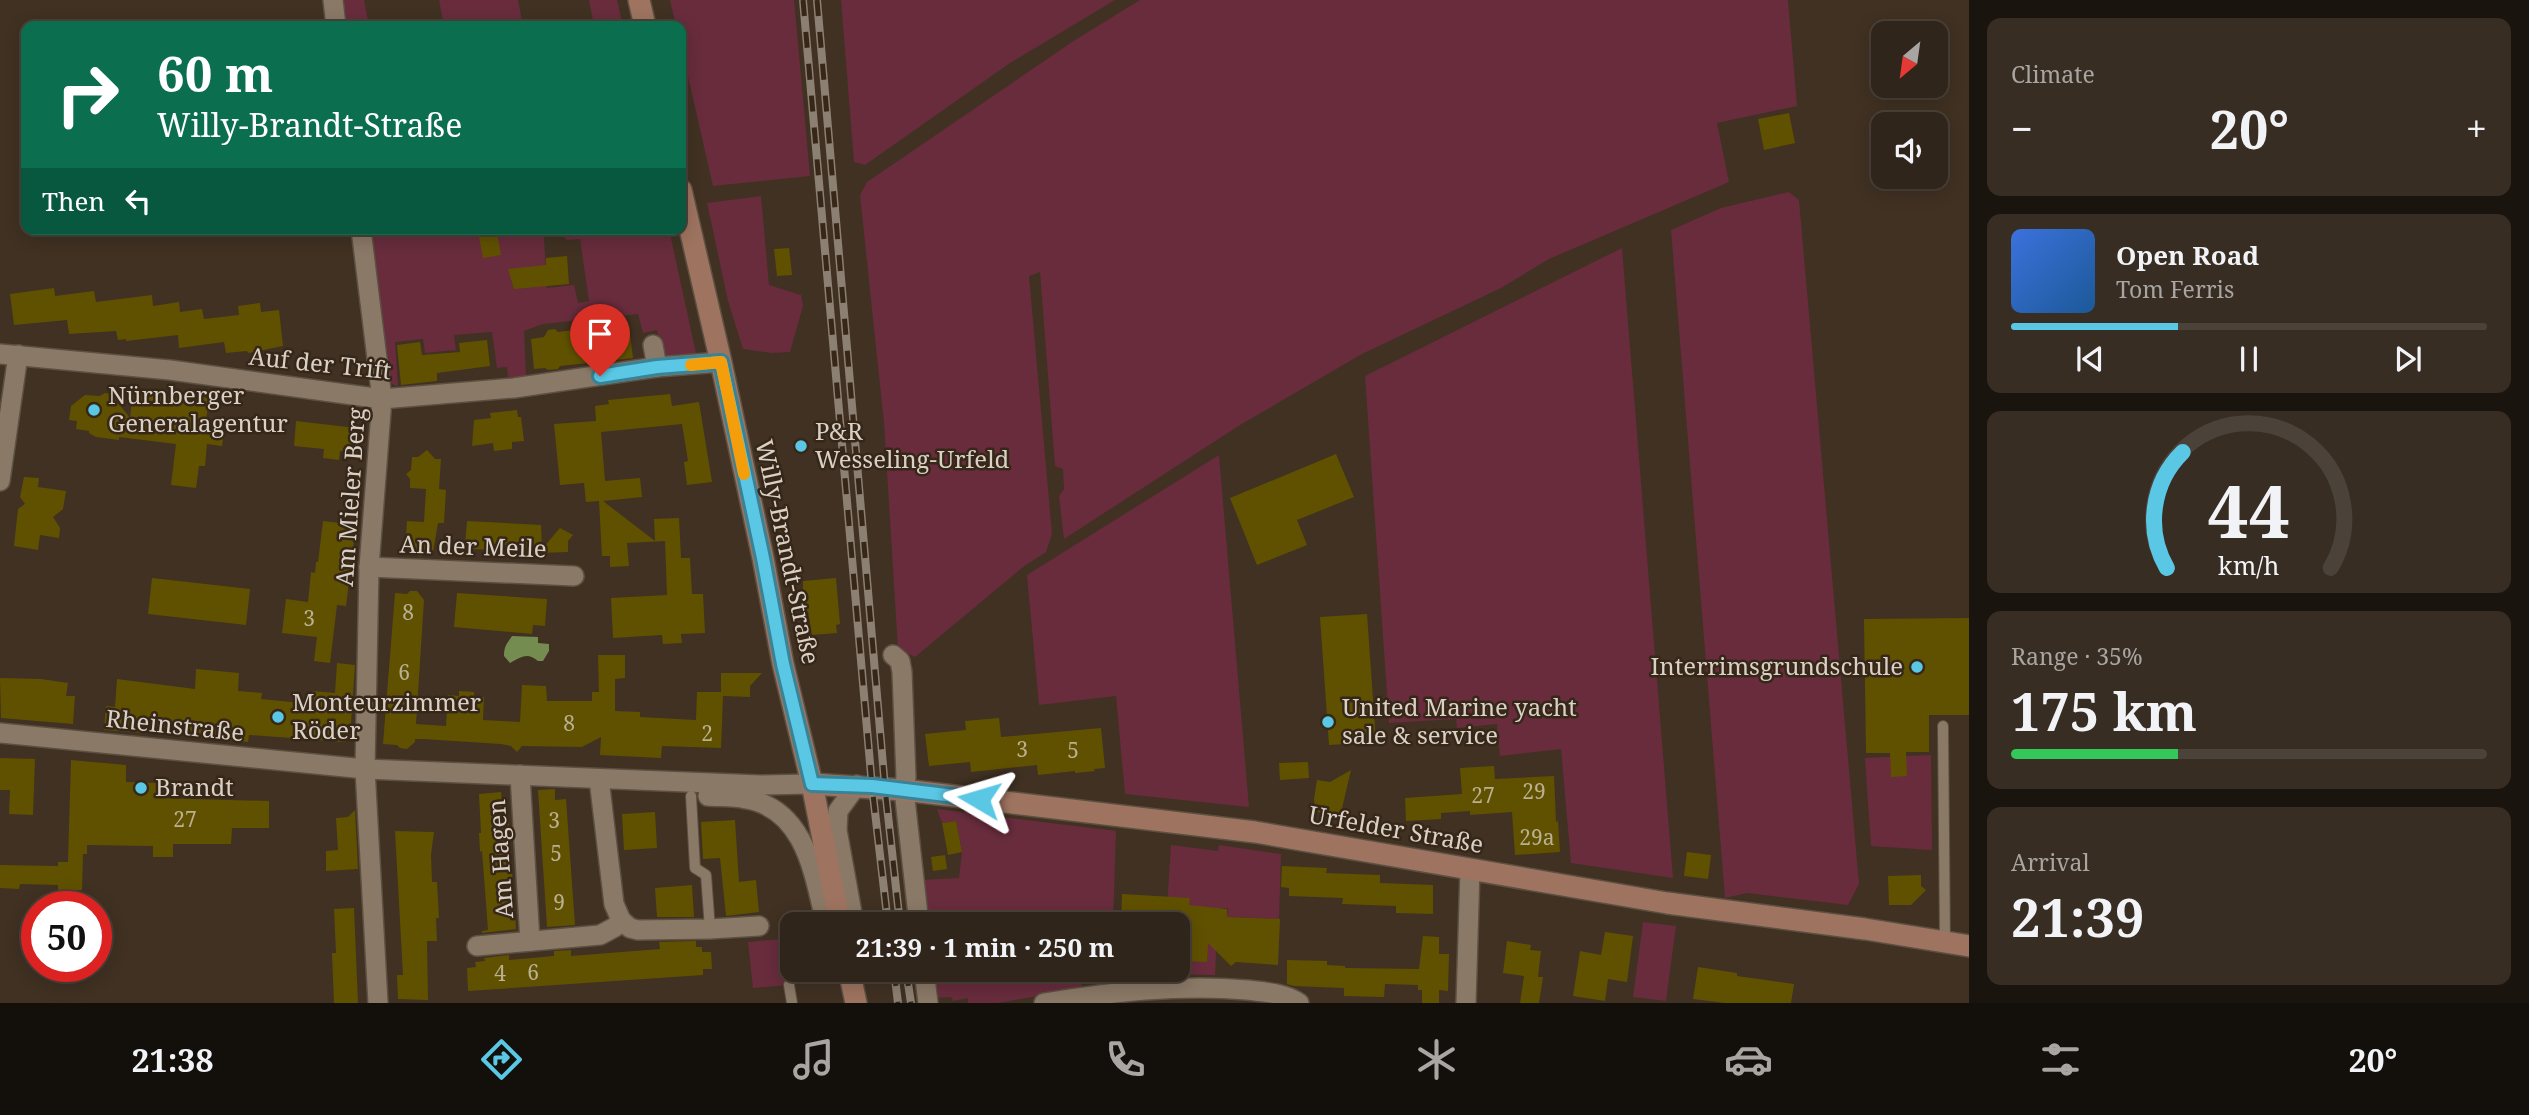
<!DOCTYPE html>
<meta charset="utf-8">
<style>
:root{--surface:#30251a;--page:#382d23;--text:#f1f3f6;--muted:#a8a5a2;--line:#4b4239;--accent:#5ac8e5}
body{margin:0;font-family:"Noto Serif",serif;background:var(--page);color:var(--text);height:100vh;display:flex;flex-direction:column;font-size:26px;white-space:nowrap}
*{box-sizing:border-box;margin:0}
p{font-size:23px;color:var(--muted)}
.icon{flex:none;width:38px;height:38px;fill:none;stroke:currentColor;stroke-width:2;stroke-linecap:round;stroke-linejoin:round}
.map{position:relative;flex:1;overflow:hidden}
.sheet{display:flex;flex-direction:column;gap:18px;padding:18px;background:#1a140e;width:560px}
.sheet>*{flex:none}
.banner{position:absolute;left:21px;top:21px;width:665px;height:214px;border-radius:14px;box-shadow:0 4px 18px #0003,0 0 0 2px var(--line);background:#0b6e4f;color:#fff;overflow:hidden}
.needle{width:46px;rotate:209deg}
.controls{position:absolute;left:1871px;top:21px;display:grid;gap:14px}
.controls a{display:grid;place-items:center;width:77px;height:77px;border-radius:14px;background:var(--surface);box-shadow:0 4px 18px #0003,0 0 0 2px var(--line);font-size:35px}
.speed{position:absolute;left:21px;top:891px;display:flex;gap:14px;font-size:35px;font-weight:700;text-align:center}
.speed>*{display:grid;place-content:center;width:91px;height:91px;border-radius:50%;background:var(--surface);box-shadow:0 4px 18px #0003,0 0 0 2px var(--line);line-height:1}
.speed .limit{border:10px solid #d22;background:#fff;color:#111}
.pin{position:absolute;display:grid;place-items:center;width:60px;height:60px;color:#fff;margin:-72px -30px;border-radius:50% 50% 50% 0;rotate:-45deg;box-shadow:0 0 7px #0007}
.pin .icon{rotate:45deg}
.me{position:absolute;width:77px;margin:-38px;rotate:277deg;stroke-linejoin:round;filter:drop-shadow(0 0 5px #0008)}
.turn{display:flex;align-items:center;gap:24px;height:147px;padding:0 21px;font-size:32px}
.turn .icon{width:91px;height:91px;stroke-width:2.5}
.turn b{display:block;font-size:49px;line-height:60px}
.then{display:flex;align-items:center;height:66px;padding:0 21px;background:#0003;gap:14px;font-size:26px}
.big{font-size:52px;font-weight:700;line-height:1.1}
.sheet .widget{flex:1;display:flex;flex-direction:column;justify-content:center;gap:10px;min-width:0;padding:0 24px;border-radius:14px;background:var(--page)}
.sheet .dial{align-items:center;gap:0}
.dial svg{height:182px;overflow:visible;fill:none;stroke:var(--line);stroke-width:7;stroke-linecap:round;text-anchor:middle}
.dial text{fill:var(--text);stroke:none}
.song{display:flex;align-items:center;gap:21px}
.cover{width:84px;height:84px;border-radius:10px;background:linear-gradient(135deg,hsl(220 70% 55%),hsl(210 70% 35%))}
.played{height:7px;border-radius:4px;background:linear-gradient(90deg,var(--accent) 35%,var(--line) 35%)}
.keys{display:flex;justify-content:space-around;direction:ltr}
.heat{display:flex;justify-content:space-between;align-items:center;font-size:38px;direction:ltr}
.charge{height:10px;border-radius:5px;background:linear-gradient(90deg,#34c759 35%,var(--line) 0)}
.trip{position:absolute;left:780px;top:912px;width:410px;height:70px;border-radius:14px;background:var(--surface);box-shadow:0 4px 18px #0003,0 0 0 2px var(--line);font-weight:700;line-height:70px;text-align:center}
.tab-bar{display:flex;height:112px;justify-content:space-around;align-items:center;background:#130f0a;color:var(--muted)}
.tab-bar .icon{width:49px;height:49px}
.tab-bar .on{color:var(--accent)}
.tab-bar b{font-size:32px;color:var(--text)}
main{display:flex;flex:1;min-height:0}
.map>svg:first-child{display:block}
.green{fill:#682c3d}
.water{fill:#748c4f}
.building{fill:#605100}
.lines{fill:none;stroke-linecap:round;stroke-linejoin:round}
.lane-casing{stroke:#5c5042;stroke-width:12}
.street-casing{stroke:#5c5042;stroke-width:22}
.secondary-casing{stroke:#5c5042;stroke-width:24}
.lane{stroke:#8b7967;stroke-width:10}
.street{stroke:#8b7967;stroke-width:19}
.secondary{stroke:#9e7460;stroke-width:21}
.rail-casing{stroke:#8c8073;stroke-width:8}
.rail{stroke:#362718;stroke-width:5;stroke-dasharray:16;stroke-linecap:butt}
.route-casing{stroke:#3a8295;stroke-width:18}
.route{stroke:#5ac8e5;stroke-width:12}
.slow{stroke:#f59e0b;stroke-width:12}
.poi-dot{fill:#5ac8e5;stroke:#362718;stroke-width:2.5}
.labels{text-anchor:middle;stroke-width:5;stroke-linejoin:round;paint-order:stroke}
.number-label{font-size:21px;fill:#bbb094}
.street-label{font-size:24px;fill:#d9d0c6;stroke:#362718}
.poi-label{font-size:24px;fill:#d9d0c6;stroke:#362718;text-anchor:start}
</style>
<main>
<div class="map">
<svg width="1969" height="1003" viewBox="0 0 1969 1003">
<rect width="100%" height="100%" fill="#403122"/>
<!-- green -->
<g class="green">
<polygon points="342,0 364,0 369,26 345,26"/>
<polygon points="439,0 518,0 523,26 444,26"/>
<polygon points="589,0 617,0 623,26 594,26"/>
<polygon points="670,0 794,0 810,176 713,186 681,46 681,26 676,26"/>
<polygon points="841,0 1115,0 1010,63 865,165 854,162"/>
<polygon points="1140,0 1788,0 1797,106 1717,123 1729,182 1549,259 1501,288 1362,354 1240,425 1064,539 1059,496 1064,489 1063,469 1055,466 1040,272 1029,276 1052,534 1046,552 1023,567 915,657 898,649 884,423 860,195 867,182 1075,40"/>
<polygon points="1789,192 1799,200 1859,884 1848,905 1747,893 1725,898 1671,230 1721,208"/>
<polygon points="761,196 769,285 801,295 803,306 790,352 772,353 743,349 728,301 707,203"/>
<path d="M369 229H547L544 238 547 288 574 285 578 303 589 301 580 239 567 240 554 229H669L697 358C667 360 663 361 657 330L643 333 638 314 543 324 524 331 526 377H508L507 367 497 368 492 332 454 335 456 350 425 353 423 339 395 342 398 385 396 386 391 383 380 325Z"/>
<polygon points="1622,248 1673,878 1571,863 1561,749 1500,756 1497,724 1457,728 1456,719 1389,723 1365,376"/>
<polygon points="1219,455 1249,807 1125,794 1116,696 1039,705 1027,575"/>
<polygon points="1931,755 1932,850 1871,846 1865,758"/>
<polygon points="937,809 1116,831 1113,924 927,924 922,880 959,878 962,852 956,821 942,823"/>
<polygon points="1171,845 1218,851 1219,845 1281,854 1279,919 1227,917 1228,908 1218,908 1215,975 1163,974 1164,970 1178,970 1178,924 1166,924"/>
<polygon points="1643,922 1676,926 1666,1001 1633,997"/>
<polygon points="781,939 789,985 753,988 748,942"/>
<polygon points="932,970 1112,970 1112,977 1083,981 1080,989 997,1003 968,1003 968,998 953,1001 951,997 935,998"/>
</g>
<!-- water -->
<path class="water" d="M512 636 538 637V643L549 644V651L543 661H538C527 652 522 657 510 663L504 656C504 646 507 644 512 636Z"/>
<!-- building -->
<g class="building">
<polygon points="1789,113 1795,143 1764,150 1758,119"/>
<polygon points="497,233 501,255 483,258 479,237"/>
<polygon points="789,248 792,275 777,276 774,249"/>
<polygon points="567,256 569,284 514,289 508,269 546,265 546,258"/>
<polygon points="54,288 55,296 94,291 96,302 152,295 153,306 179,302 180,312 202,309 204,319 239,315 238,306 260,303 261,312 279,310 283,346 248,353 247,351 226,353 224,342 179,348 178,335 126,341 126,339 118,340 116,331 69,334 67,320 14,325 10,294"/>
<polygon points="629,326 633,358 560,366 558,369 548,370 545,368 534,369 531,339 544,337 548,330 555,329 558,332 590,328 591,330"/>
<polygon points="487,340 490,366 437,373 437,381 401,385 397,345 420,342 422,355 460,352 459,343"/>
<polygon points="105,393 111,394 130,418 133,393 182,399 198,395 209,399 205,428 224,430 222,446 207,444 205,466 199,466 196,488 171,485 176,444 119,437 119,440 96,437 89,433 89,431 76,429 77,421 69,420 71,406 85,395 100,396"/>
<polygon points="670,394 672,406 699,402 712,482 687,485 684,462 688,461 682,424 601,432 605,481 640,478 642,497 603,501 655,541 654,519 679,518 681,558 690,558 692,594 703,594 705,633 681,634 682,643 663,644 662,635 613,638 611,598 667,595 665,541 627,543 629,566 610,567 610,556 602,556 599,501 586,502 584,483 560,485 554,424 596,421 595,406 609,404 608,400"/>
<polygon points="517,410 518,417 521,417 524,441 512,442 512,449 494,451 493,443 472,446 474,420 491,418 490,413"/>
<polygon points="296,421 356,428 354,452 340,451 339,460 323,458 324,449 294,446"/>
<polygon points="427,450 435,459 441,459 439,489 446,490 444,523 438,523 433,552 425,551 420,557 416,551 405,550 407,521 424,522 426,489 410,488 410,479 406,474 411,470 412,457 418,457"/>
<polygon points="1336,454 1354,497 1297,520 1307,545 1257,565 1230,498"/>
<polygon points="24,477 39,478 38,487 66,491 63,509 53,517 60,528 59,538 40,535 38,550 14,546 18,509 25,504 20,497"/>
<polygon points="323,521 356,525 346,606 337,605 330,663 314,661 317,637 282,633 286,599 308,602 311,572 315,573 316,562 318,562"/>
<polygon points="467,521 541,525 542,549 560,528 573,535 568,541 568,552 538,553 540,550 509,549 509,551 473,549 474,546 465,545"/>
<polygon points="152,578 250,589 246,625 148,614"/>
<polygon points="836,578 840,624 836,625 837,633 812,635 808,611 803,611 803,581"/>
<polygon points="410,591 417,591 424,600 416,724 446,726 448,695 459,696 459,691 474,692 474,697 484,697 483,720 520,722 522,685 546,686 547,701 592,701 592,692 599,692 598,655 625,655 625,678 615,679 615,711 640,712 640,717 696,720 697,692 721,692 721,673 762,673 750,686 750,697 723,696 721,748 662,746 661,758 600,755 601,737 582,747 522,746 517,752 511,746 501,744 423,739 415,739 415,742 407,749 400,748 397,745 383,744 395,593 407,594"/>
<polygon points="457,593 547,599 545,626 533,625 532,634 454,627"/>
<polygon points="1367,614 1376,742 1329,745 1320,617"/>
<polygon points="1969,618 1969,715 1929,715 1929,752 1906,752 1907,776 1891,777 1890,753 1866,753 1864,619"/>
<polygon points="337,663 355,665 350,738 345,742 249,735 248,742 190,736 191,730 147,726 146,733 104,730 106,706 115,707 117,679 195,689 196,669 239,673 238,691 262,693 261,699 311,704 312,691 335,693"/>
<polygon points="0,678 41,679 68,683 66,696 75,696 73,724 1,718"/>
<polygon points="999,718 1001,737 1101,728 1105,768 1094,769 1095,771 1075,773 1075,771 1038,775 1037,765 971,772 970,762 929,766 925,734 966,730 965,721"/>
<polygon points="0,758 35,759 33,815 9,814 10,790 0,790"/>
<polygon points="71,760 126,765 126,782 156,783 156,798 269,801 269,828 232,828 231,844 173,844 173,857 153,857 153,846 87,845 87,854 83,854 82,890 58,890 58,885 20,884 19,889 0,888 0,865 58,866 58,862 68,862"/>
<polygon points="1308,762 1309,778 1280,780 1279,763"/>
<polygon points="1494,766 1495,779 1554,776 1556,822 1558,821 1560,852 1515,855 1512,812 1470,815 1470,811 1441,813 1441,819 1406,821 1405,798 1462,794 1460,768"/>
<polygon points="1351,770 1340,817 1318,812 1319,807 1315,806 1314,799 1317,780 1330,782"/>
<polygon points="555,789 555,800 566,799 575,925 547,927 538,790"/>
<polygon points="501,792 502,801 507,801 516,929 482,933 482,931 488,930 482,851 480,852 479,833 481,833 479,794"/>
<polygon points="355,810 358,869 326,871 326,851 338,850 336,818 348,817"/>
<polygon points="655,812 657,848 624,850 622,814"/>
<polygon points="735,820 739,882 756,880 759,912 726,916 720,858 703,859 701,822"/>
<polygon points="956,821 962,852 948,855 942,823"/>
<polygon points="395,831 434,832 431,855 432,882 437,882 439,918 436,918 437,941 427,941 428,1000 398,999 397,975 403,975"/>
<polygon points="1687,852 1711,855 1708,879 1684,876"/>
<polygon points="945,855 947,869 933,871 931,857"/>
<polygon points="1282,866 1327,868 1326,873 1380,875 1380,883 1433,885 1433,914 1396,913 1396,906 1342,904 1343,898 1289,896 1289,888 1281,887"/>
<polygon points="1921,875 1921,886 1926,890 1911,905 1889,905 1888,876"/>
<polygon points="692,885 694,917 657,917 655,888"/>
<polygon points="1122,894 1190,898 1189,905 1227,909 1227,917 1280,919 1278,965 1236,962 1231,966 1208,943 1207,962 1187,961 1188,930 1178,930 1178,924 1121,924"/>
<polygon points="354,908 358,1003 334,1003 332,953 336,953 334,909"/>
<polygon points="1605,932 1633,936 1627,982 1608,979 1605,1001 1573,996 1580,951 1601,955"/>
<polygon points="1423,936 1439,937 1439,954 1449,954 1448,991 1439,990 1439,1003 1422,1003 1422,990 1418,990 1418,985 1385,984 1384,997 1344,996 1344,988 1294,986 1287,984 1287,960 1327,961 1327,965 1345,966 1345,968 1419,969"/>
<polygon points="696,941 696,947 702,947 702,952 711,952 712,969 703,969 703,975 468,991 467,968 476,967 475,962 485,961 484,958 509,955 509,960 554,956 554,951 571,950 571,956 660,949 659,942"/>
<polygon points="1507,941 1531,945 1530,950 1541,951 1538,977 1543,977 1539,1003 1520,1003 1524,976 1503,973"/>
<polygon points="1698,967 1737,973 1737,976 1794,984 1791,1003 1725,1003 1693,999"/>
</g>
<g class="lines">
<defs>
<g id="lane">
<polyline points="1943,726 1945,941"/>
<polyline points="691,796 695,868 706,875 710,929"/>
<polyline points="789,985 792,1003"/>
</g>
<g id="street">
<polyline points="333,0 336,26"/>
<polyline points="361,229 382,399 369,567 365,769 378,1003"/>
<polyline points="653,345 657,367"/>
<polyline points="0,354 170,370 382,399 514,388 657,367 721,362"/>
<polyline points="0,481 18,355"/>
<polyline points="369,567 574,576"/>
<polyline points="893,655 900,661 902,672 906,777 904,790 919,924"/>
<polyline points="0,733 365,769 760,785 812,784"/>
<polyline points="520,775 530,941"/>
<polyline points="599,779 614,904 621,920"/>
<path d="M708 796C721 797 734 796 746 799 806 809 814 875 826 924"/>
<polyline points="854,924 837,830 838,811 857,785"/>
<polyline points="477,946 600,935 615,927 621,920 630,928 638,930 710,929 759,926"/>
<polyline points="924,970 928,1003"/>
<path d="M1044 1003C1111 992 1179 984 1247 990 1264 992 1285 993 1299 1003"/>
<polyline points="1466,1003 1470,869"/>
</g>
<g id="secondary">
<polyline points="639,0 645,26"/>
<polyline points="681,190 721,362 763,558 783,664 812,784 840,924"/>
<polyline points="812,784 904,790 1255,832 1667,903 1865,929 1969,946"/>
<polyline points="849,970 856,1003"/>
</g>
</defs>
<!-- lane casing -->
<use href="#lane" class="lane-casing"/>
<!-- street casing -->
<use href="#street" class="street-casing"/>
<!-- secondary casing -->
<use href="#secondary" class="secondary-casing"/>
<!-- lane -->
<use href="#lane" class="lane"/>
<!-- street -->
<use href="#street" class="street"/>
<!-- secondary -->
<use href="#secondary" class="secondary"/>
<defs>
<g id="rail">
<polyline points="803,0 872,786 888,924"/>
<polyline points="817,0 885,788 900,924"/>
<polyline points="894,970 898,1003"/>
<polyline points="906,970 911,1003"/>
</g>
</defs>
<!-- rail casing -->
<use href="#rail" class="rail-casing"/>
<!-- rail -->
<use href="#rail" class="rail"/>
</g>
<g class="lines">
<defs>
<polyline id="route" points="600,376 657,367 721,362 763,558 783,664 812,784 872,786 979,799"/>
</defs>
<!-- route casing -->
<use href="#route" class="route-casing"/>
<!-- route -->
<use href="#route" class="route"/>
<!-- slow -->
<polyline class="slow" points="691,365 721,362 744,474"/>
</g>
<!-- markers -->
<g class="poi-dot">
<circle cx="94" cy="410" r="7"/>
<circle cx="801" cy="446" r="7"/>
<circle cx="1917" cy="667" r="7"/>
<circle cx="278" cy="717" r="7"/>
<circle cx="1328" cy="722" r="7"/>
<circle cx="141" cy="788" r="7"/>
</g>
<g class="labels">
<!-- number labels -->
<g class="number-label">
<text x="408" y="620">8</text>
<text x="309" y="626">3</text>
<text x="404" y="680">6</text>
<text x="569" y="731">8</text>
<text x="707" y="741">2</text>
<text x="1022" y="757">3</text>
<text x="1073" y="758">5</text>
<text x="1534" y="799">29</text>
<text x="1483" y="803">27</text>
<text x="185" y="827">27</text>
<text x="554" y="828">3</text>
<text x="1537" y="845">29a</text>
<text x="556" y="861">5</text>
<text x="559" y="910">9</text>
<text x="533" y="980">6</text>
<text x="500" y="981">4</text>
</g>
<!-- street labels -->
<g class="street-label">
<text transform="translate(320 364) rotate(6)" y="8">Auf der Trift</text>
<text transform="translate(351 497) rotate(-86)" y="8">Am Mieler Berg</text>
<text transform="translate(473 547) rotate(2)" y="8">An der Meile</text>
<text transform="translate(787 552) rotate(78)" y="8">Willy-Brandt-Straße</text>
<text transform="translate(175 726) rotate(6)" y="8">Rheinstraße</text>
<text transform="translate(1396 830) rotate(10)" y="8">Urfelder Straße</text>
<text transform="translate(501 859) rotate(-94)" y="8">Am Hagen</text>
</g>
<!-- poi labels -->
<g class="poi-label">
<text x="108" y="404">Nürnberger<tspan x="108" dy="28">Generalagentur</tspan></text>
<text x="815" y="440">P&amp;R<tspan x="815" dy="28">Wesseling-Urfeld</tspan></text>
<text x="1903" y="675" text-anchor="end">Interrimsgrundschule</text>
<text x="292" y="711">Monteurzimmer<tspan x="292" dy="28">Röder</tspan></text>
<text x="1342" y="716">United Marine yacht<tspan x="1342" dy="28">sale &amp; service</tspan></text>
<text x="155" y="796">Brandt</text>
</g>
</g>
</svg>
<div class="controls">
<a><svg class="needle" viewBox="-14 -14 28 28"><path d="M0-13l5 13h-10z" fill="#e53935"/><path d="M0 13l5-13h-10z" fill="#a8a5a2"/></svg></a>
<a><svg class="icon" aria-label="sound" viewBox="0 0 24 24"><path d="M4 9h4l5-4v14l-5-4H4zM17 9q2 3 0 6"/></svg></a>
</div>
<div class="speed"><div class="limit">50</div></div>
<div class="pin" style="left:600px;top:376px;background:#d93025"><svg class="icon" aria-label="arrive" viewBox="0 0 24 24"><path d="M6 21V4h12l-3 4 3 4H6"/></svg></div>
<svg class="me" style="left:979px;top:799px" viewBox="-20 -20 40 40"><path d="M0-17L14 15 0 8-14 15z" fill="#5ac8e5" stroke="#fff" stroke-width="4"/></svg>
<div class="trip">21:39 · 1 min · 250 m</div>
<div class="banner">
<div class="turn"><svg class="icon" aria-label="right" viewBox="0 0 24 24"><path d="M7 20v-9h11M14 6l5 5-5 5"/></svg><div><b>60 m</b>Willy-Brandt-Straße</div></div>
<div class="then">Then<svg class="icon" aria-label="left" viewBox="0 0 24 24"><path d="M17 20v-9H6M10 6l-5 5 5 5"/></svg></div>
</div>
</div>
<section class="sheet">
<div class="widget"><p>Climate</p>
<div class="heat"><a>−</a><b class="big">20°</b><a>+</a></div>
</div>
<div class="widget">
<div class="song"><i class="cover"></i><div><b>Open Road</b><p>Tom Ferris</p></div></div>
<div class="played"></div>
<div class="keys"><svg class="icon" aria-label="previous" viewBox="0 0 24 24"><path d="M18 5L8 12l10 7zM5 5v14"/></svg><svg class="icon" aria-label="pause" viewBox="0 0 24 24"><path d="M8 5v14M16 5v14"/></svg><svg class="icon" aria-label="next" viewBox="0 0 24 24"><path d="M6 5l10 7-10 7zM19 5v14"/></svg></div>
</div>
<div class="widget dial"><svg viewBox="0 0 100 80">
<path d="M14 69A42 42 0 1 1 86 69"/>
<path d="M14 69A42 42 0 0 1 21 18" stroke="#5ac8e5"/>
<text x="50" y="56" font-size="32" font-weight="700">44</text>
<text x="50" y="72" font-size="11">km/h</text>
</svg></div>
<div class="widget"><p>Range · 35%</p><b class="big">175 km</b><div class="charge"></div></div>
<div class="widget"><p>Arrival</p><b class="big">21:39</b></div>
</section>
</main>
<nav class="tab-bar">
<b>21:38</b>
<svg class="icon on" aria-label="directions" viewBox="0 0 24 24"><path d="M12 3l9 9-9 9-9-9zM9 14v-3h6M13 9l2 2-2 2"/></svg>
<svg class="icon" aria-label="music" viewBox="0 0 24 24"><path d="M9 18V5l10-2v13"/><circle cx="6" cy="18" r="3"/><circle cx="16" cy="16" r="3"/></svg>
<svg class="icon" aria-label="phone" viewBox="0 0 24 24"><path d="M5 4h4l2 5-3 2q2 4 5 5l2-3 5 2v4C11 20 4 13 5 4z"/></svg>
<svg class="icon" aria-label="climate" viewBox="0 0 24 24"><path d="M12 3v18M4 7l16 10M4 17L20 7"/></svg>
<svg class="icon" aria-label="car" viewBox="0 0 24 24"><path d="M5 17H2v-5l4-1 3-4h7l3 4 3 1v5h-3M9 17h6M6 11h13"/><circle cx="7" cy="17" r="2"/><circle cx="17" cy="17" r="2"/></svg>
<svg class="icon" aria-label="filters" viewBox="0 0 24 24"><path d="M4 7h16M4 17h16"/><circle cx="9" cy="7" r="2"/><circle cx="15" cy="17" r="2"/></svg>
<b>20°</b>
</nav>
